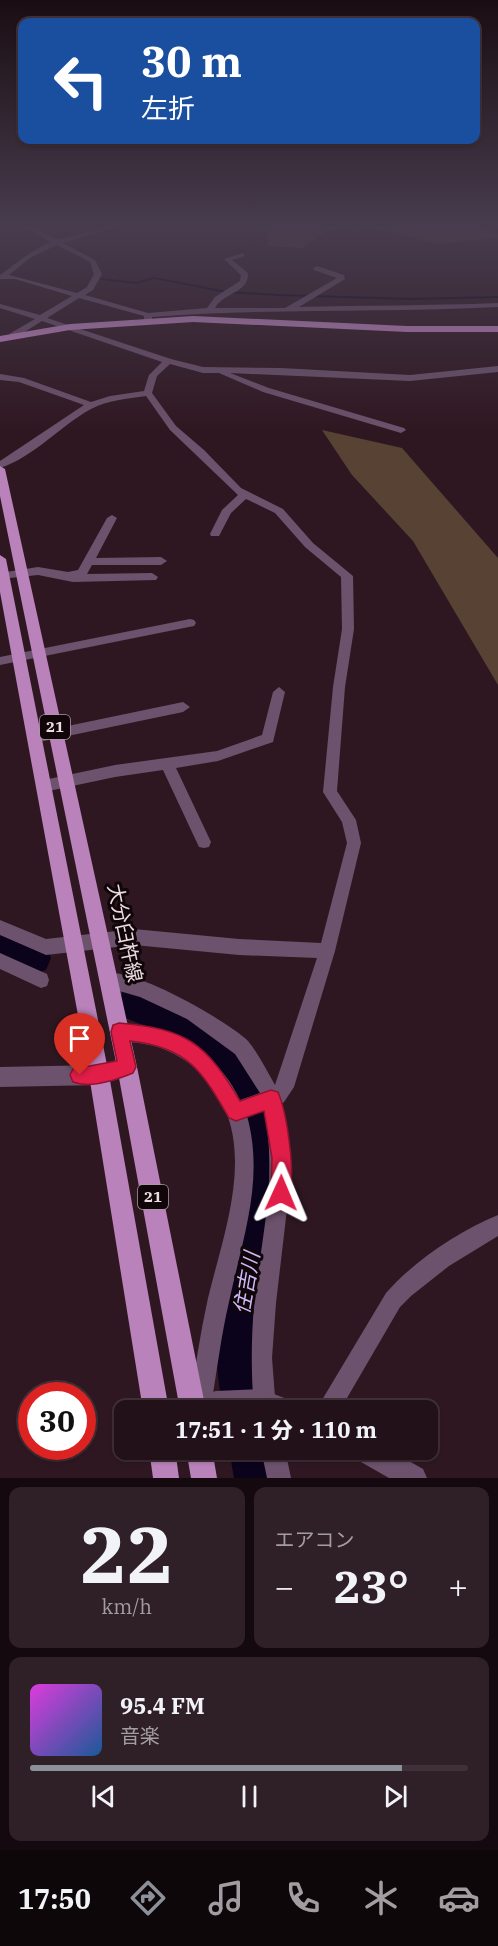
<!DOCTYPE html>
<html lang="ja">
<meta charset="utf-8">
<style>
:root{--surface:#231119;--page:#2f1f26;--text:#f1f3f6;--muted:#a39da2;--line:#403138;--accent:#8c9099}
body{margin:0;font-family:"IBM Plex Serif","Noto Sans JP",serif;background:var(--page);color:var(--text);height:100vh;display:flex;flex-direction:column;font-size:22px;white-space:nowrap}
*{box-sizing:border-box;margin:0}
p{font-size:20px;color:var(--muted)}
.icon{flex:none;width:33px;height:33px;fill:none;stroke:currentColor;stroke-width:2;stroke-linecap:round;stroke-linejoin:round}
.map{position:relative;height:1478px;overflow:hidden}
.side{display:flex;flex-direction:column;gap:9px;padding:9px;background:#13090e;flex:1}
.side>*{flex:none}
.banner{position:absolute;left:18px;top:18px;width:462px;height:126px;border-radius:12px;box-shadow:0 2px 4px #0004,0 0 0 2px var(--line);background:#1a4fa0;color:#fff;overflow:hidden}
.speed{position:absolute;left:18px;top:1382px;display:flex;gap:12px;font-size:30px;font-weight:700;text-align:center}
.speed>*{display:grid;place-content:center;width:78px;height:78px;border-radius:50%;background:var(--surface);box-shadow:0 2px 4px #0004,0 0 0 2px var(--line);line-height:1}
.speed .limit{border:9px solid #d22;background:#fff;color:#111}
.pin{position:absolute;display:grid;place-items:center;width:51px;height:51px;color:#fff;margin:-62px -26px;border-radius:50% 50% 50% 0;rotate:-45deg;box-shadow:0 0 6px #0007}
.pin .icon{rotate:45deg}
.me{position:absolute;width:66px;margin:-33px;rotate:1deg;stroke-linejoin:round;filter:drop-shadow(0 0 4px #0008)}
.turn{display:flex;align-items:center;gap:21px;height:126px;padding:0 24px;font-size:27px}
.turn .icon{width:78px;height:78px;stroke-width:2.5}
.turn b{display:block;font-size:42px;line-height:51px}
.big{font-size:45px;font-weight:800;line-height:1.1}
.side .card{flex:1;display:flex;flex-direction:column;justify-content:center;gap:9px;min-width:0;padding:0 21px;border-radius:12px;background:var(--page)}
.side .dial{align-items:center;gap:0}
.dial b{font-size:78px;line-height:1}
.song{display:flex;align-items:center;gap:18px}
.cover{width:72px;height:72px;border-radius:9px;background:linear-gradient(135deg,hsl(300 70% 55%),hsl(210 70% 35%))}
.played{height:6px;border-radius:3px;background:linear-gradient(90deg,var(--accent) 85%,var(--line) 85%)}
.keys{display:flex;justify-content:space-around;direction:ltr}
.heat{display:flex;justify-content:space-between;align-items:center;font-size:33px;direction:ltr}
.side .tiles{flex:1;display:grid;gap:9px;grid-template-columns:1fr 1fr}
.card:last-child{grid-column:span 2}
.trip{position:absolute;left:114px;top:1400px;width:324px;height:60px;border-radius:12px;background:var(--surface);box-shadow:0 2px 4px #0004,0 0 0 2px var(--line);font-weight:800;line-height:60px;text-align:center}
.tabs{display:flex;height:96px;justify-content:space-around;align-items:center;background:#0e070a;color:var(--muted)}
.tabs .icon{width:42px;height:42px}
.tabs .current{color:var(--accent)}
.tabs b{font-size:27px;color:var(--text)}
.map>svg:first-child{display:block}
.green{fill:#574234}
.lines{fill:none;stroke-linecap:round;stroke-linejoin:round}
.stream{stroke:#0b021c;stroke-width:2}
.river{fill:#0b021c;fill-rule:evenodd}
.minor{fill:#6c526c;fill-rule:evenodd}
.tertiary{fill:#6c526c;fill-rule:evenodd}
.primary{fill:#b982ba;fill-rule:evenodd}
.trunk{fill:#c88cca;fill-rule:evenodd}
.route{fill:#e11d48;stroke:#92132f;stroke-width:1.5}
.labels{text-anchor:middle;stroke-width:6;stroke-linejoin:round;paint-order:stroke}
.shield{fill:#10060a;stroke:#a99aa0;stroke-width:1.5}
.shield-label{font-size:15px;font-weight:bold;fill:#ebdae0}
.near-street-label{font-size:20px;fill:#ebdae0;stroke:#10060a}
.near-water-label{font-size:21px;font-style:italic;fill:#cabaf9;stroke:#10060a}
</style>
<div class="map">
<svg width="498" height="1478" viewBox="0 0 498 1478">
<rect width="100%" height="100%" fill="#2f1721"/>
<!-- green -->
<g class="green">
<polygon points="267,226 353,226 326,231 302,248 268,246"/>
<polygon points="364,226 478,226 498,235 498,240 496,238 438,244"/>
<polygon points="322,430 402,448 498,558 498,685 413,541 352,475"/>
</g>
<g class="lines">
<!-- stream -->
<polyline class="stream" points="101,279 136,283 154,278 227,292 278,295 411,299 498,297"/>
<!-- river -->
<g class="river">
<polygon points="0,925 46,946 51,958 46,970 34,974 0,959"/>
<path d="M136 986C166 998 201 1008 227 1028 246 1044 259 1064 269 1087 305 1175 267 1241 262 1329 260 1356 266 1383 271 1410H223C218 1380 214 1350 217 1320 232 1237 279 1121 201 1055 179 1037 150 1028 123 1017L118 1004 123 991Z"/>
<polygon points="229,1449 277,1449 284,1478 234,1478"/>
</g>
<!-- minor -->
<g class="minor">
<path d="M23 226H31L58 240 107 226H118L63 243 95 260 102 274 93 290 85 295 148 313 207 308 215 297 240 281 241 275 224 259 243 253 245 256 232 260 248 273C249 293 223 293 215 308H285L337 278 314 270 313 268 317 266 344 275 345 279 299 307C365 305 431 306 498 303V307C382 313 267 308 152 317V321L148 323 144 321V316L79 298 47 318 171 359 203 367 281 368 410 375 498 366V372L410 381 230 373 269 388 404 428 406 430 401 433 263 392 219 373H203L170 364 157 376 152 393 176 426 204 450 241 488 283 509 313 543 353 576 354 629 345 687 337 791 356 820 361 843 335 951 294 1087 284 1102 281 1104 289 1139V1192L276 1303 272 1358 276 1410H254C251 1374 251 1341 254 1305 261 1239 278 1177 264 1110L247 1116C265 1180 242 1240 229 1302 221 1336 217 1371 211 1406L210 1410H190L189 1406C195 1370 200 1334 208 1298 227 1220 266 1125 190 1064 177 1054 160 1046 144 1044 134 1042 123 1042 113 1038L110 1032 113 1026C122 1022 131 1025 140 1026 184 1031 222 1061 240 1100L260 1093 235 1054 187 1019 140 997 102 986 100 980 102 974C128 964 228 1021 248 1041 258 1053 267 1071 275 1085L317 958 239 955 134 945 46 955 0 935V920L46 939 134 929 239 939 321 943 347 843 342 822 323 792 333 687 342 629 341 577 305 547 275 513 246 499 231 513 219 536H211L210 534 222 510 238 495 170 430 146 396C127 399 108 400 91 409 60 426 34 457 0 468V461L84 405 19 382 0 380V374L24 378 91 402 110 396 144 391 149 375 162 362 42 321 15 338H9V334L35 319 0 308V304L40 315 72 296 15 279H0V275C17 263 31 250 51 242ZM57 245 90 262 94 274 87 287 77 293 9 275 30 258Z"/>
<polygon points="112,515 117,518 96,558 161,557 167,561 161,565 92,565 87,574 152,573 158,577 156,580 73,582 38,575 0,579 0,573 38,567 68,572 78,570 107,518"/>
<polygon points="190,619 194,620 196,623 194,626 0,665 0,657"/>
<polygon points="279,687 285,692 273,742 218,761 176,768 211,842 209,847 204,848 199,847 163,770 115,777 44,792 39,790 37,786 39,782 44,780 115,765 217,751 262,735 273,692"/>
<polygon points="183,702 190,707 183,712 34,743 29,742 27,738 29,734 34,733"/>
<polygon points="0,953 47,974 49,980 47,986 41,988 0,969"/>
<path d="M498 1215V1236L449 1266 411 1296 400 1307 340 1410H316L386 1293C414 1261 459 1231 498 1215Z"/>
<polygon points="261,1449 285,1449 291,1478 267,1478"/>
</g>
<!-- tertiary -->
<g class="tertiary">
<polygon points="127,1057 134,1060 137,1067 134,1074 99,1085 0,1087 0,1067 99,1065"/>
<polygon points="261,1389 292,1401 296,1410 176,1410 180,1401 216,1391"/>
<polygon points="350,1449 388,1449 423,1469 427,1478 389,1478 354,1458"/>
</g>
<!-- primary -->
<g class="primary">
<polygon points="0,466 5,469 137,1067 206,1410 180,1410 117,1067 0,496"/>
<polygon points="0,555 6,559 109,1075 169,1410 143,1410 89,1075 0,592"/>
<polygon points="149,1449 175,1449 179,1478 153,1478"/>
<polygon points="186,1449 212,1449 217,1478 191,1478"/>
</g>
<!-- trunk -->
<polygon class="trunk" points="193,316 407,326 498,326 498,332 407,332 193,322 70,330 0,342 0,336 70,324"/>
</g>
<!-- sky -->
<linearGradient id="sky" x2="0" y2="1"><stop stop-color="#1a0d12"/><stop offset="0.52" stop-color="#473c4e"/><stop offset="1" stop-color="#473c4e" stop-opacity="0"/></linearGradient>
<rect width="498" height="433" fill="url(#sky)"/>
<!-- route -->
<path class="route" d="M119 1023C187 1029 206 1043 240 1101L271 1090 278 1092C287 1113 297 1179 288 1200L281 1203 274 1200 271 1193 272 1158 264 1111 236 1121 229 1118C202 1071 188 1047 130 1041L136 1067 133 1073C116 1080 91 1089 73 1082L70 1075 73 1069 117 1061 111 1032 113 1025Z"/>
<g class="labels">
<!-- shield labels -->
<g class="shield">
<rect x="40" y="715" width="30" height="24" rx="4.5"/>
<rect x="138" y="1185" width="30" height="24" rx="4.5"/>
</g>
<g class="shield-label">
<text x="55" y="732">21</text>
<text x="153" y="1202">21</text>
</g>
<!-- near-street labels -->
<g class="near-street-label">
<text transform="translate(125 933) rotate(78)" y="7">大分臼杵線</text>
</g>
<!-- near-water labels -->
<g class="near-water-label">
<text transform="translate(247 1283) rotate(-80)" y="7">住吉川</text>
</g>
</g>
</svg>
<div class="speed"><div class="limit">30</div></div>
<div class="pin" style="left:80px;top:1075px;background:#d93025"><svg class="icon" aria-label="arrive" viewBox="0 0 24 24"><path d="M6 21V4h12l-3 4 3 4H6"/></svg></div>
<svg class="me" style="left:281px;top:1193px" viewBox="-20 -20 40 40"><path d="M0-17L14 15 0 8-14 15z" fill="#e11d48" stroke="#fff" stroke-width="4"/></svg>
<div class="trip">17:51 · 1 分 · 110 m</div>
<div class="banner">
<div class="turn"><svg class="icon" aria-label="left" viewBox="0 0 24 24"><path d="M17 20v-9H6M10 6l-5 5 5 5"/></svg><div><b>30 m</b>左折</div></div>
</div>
</div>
<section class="side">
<div class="tiles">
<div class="card dial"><b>22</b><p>km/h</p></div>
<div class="card"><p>エアコン</p>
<div class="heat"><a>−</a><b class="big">23°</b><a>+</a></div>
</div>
<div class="card">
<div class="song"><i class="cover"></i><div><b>95.4 FM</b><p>音楽</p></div></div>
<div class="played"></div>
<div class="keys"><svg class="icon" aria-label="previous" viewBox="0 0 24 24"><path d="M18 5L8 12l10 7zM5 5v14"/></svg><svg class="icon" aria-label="pause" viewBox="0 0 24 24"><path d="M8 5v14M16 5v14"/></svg><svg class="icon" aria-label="next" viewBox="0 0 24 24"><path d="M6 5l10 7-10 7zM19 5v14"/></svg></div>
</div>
</div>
</section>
<nav class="tabs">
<b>17:50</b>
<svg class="icon current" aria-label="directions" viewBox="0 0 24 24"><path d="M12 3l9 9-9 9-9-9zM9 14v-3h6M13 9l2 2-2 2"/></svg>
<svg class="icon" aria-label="music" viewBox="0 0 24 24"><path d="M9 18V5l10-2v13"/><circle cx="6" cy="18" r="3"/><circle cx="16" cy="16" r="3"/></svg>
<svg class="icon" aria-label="phone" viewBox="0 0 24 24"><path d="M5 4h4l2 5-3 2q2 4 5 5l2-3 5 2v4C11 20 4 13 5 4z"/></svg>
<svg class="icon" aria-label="climate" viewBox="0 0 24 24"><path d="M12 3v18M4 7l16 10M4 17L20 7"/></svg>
<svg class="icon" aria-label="car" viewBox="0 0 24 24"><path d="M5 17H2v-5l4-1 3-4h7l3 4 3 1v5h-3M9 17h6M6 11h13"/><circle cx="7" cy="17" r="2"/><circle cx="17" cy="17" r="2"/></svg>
</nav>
